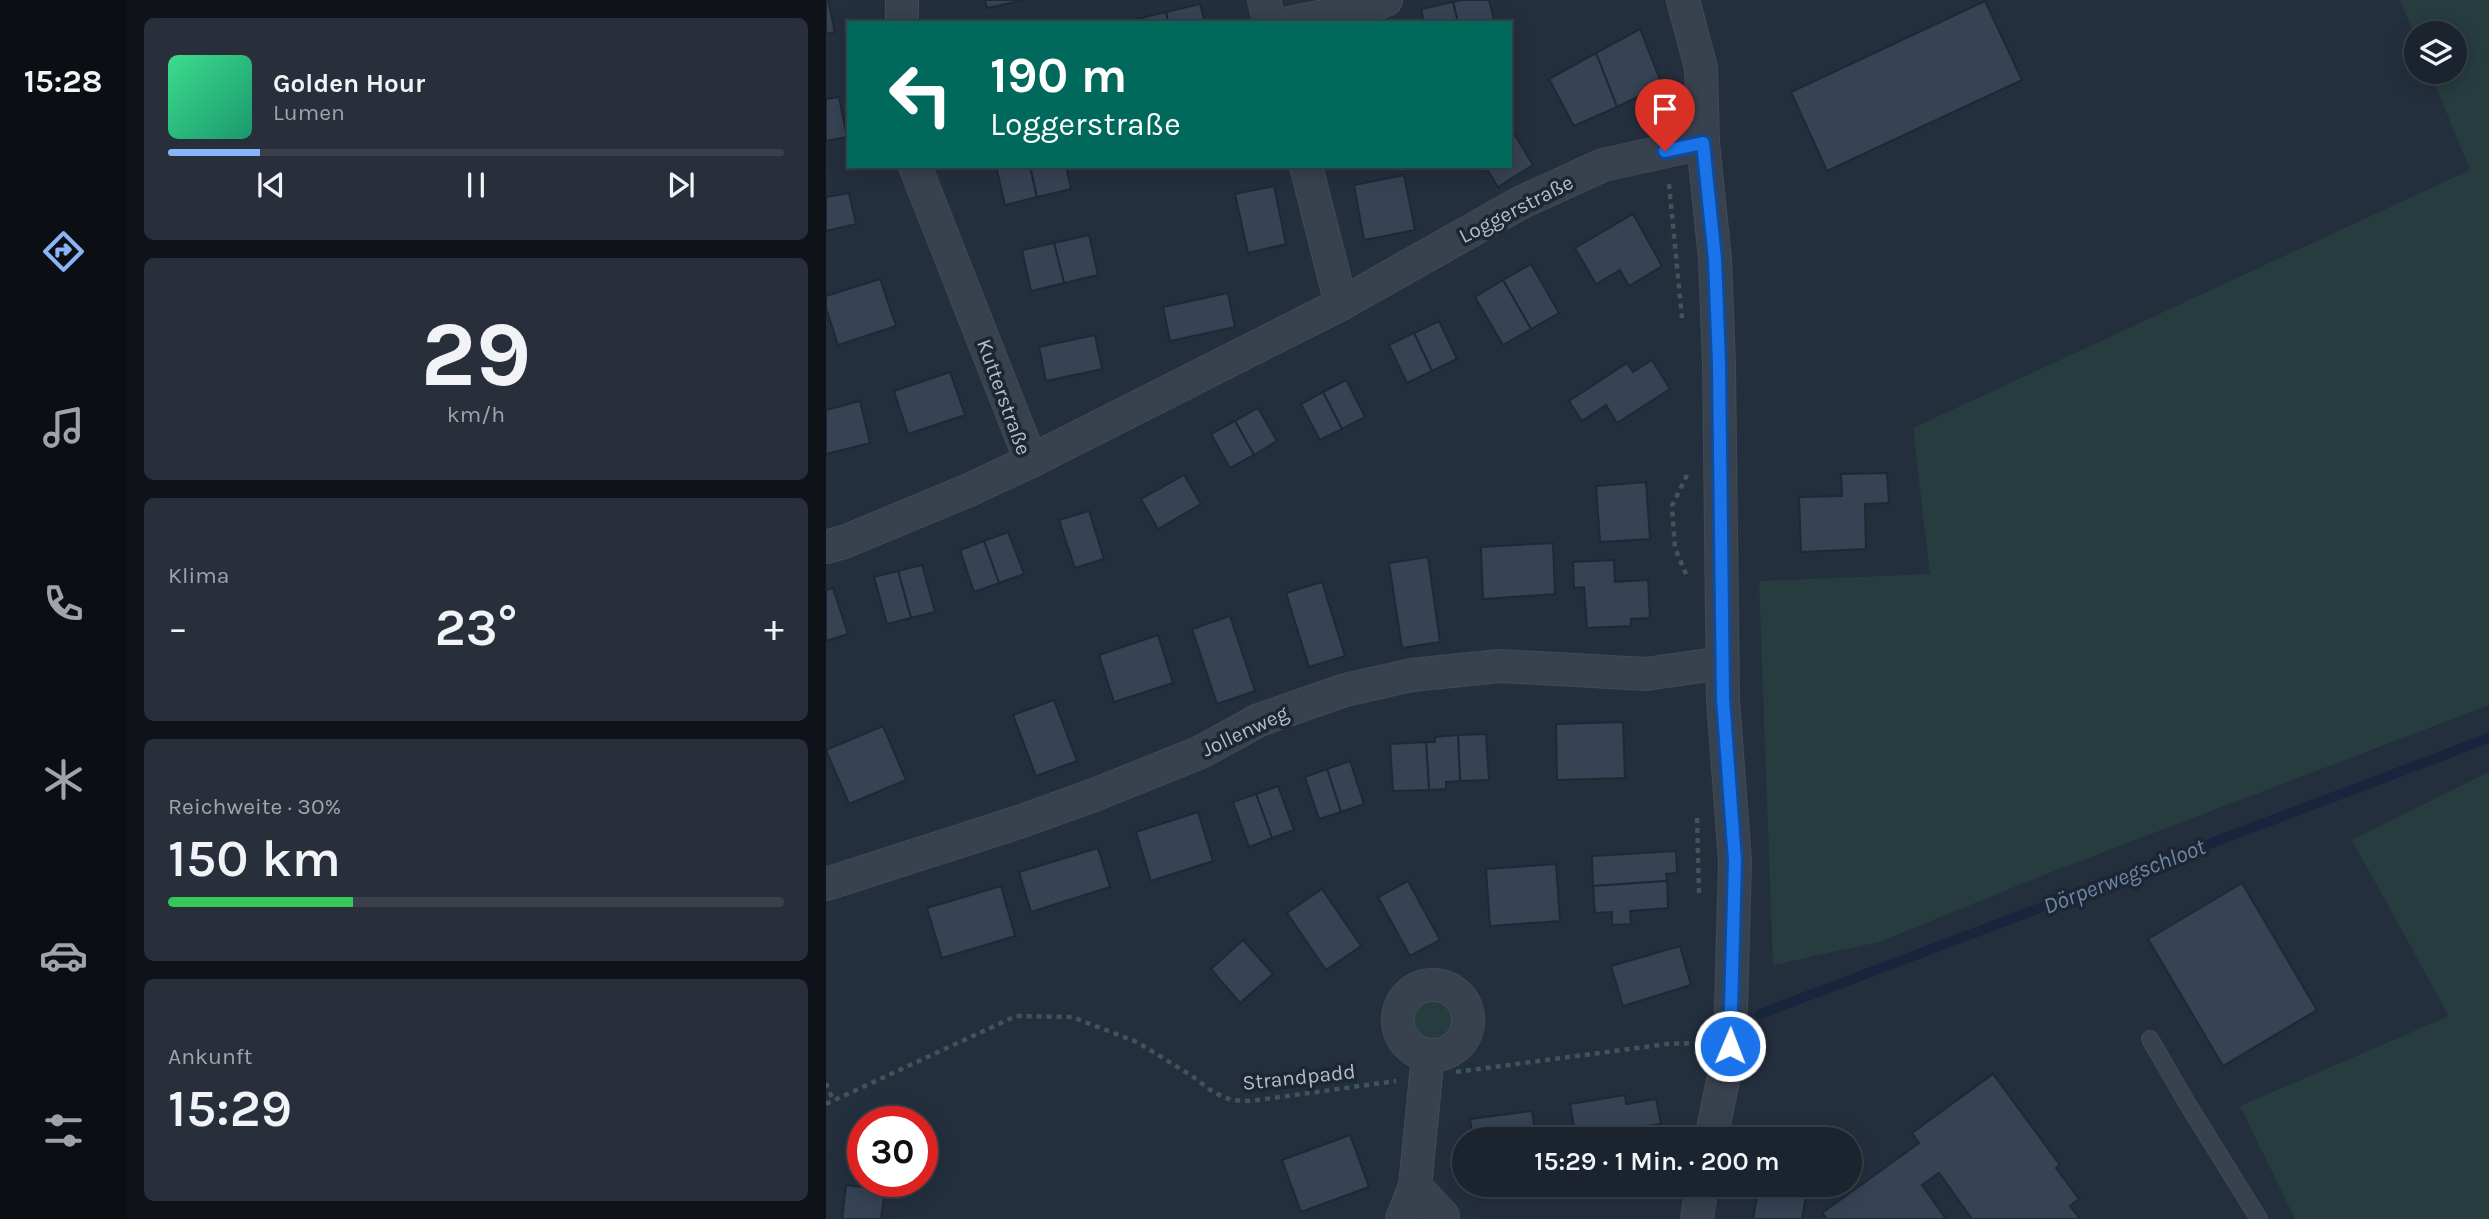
<!DOCTYPE html>
<html lang="de">
<meta charset="utf-8">
<style>
:root{--surface:#1b232e;--page:#282f3a;--text:#f1f3f6;--muted:#a0a4aa;--line:#39404a;--accent:#8ab4f8}
body{margin:0;font-family:Karla,sans-serif;background:var(--page);color:var(--text);height:100vh;display:flex;flex-direction:column;font-size:26px;white-space:nowrap}
*{box-sizing:border-box;margin:0}
p{font-size:23px;color:var(--muted)}
.icon{flex:none;width:38px;height:38px;fill:none;stroke:currentColor;stroke-width:2;stroke-linecap:round;stroke-linejoin:round}
.map{position:relative;flex:1;overflow:hidden}
.side{display:flex;flex-direction:column;gap:18px;padding:18px;background:#0f1319;width:700px}
.side>*{flex:none}
.guide{position:absolute;left:21px;top:21px;width:665px;height:147px;border-radius:0px;box-shadow:0 4px 18px #0003,0 0 0 2px var(--line);background:#00695c;color:#fff;overflow:hidden}
.fabs{position:absolute;left:1578px;top:21px;display:grid;gap:14px}
.fabs a{display:grid;place-items:center;width:63px;height:63px;border-radius:50%;background:var(--surface);box-shadow:0 4px 18px #0003,0 0 0 2px var(--line);font-size:35px}
.speed{position:absolute;left:21px;top:1106px;display:flex;gap:14px;font-size:35px;font-weight:700;text-align:center}
.speed>*{display:grid;place-content:center;width:91px;height:91px;border-radius:50%;background:var(--surface);box-shadow:0 4px 18px #0003,0 0 0 2px var(--line);line-height:1}
.speed .limit{border:10px solid #d22;background:#fff;color:#111}
.pin{position:absolute;display:grid;place-items:center;width:60px;height:60px;color:#fff;margin:-72px -30px;border-radius:50% 50% 50% 0;rotate:-45deg;box-shadow:0 0 7px #0007}
.pin .icon{rotate:45deg}
.me{position:absolute;width:77px;margin:-38px;rotate:1deg;stroke-linejoin:round;filter:drop-shadow(0 0 5px #0008)}
.turn{display:flex;align-items:center;gap:24px;height:147px;padding:0 28px;font-size:32px}
.turn .icon{width:91px;height:91px;stroke-width:2.5}
.turn b{display:block;font-size:49px;line-height:60px}
.big{font-size:52px;font-weight:600;line-height:1.1}
.side .tile{flex:1;display:flex;flex-direction:column;justify-content:center;gap:10px;min-width:0;padding:0 24px;border-radius:10px;background:var(--page)}
.side .dial{align-items:center;gap:0}
.dial b{font-size:91px;line-height:1}
.song{display:flex;align-items:center;gap:21px}
.cover{width:84px;height:84px;border-radius:10px;background:linear-gradient(135deg,hsl(150 70% 55%),hsl(160 70% 35%))}
.played{height:7px;border-radius:4px;background:linear-gradient(90deg,var(--accent) 15%,var(--line) 15%)}
.keys{display:flex;justify-content:space-around;direction:ltr}
.heat{display:flex;justify-content:space-between;align-items:center;font-size:38px;direction:ltr}
.charge{height:10px;border-radius:5px;background:linear-gradient(90deg,#34c759 30%,var(--line) 0)}
.trip{position:absolute;left:626px;top:1127px;width:410px;height:70px;border-radius:35px;background:var(--surface);box-shadow:0 4px 18px #0003,0 0 0 2px var(--line);font-weight:600;line-height:70px;text-align:center}
main{display:flex;flex:1;min-height:0}
.dock{display:flex;flex-direction:column;width:126px;justify-content:space-around;align-items:center;background:#0b0e12;color:var(--muted)}
.dock .icon{width:49px;height:49px}
.dock .on{color:var(--accent)}
.dock b{font-size:32px;color:var(--text)}
.map>svg:first-child{display:block}
.green{fill:#263c3f}
.lines{fill:none;stroke-linecap:round;stroke-linejoin:round}
.stream{stroke:#17263c;stroke-width:10}
.building{fill:#364354;stroke:#1f2835;stroke-width:2}
.service-casing{stroke:#414a57;stroke-width:18}
.minor-casing{stroke:#414a57;stroke-width:34}
.path{stroke:#3f5557;stroke-width:4.5;stroke-dasharray:5 5;stroke-linecap:butt}
.service{stroke:#38414e;stroke-width:16}
.minor{stroke:#38414e;stroke-width:32}
.route-casing{stroke:#114b97;stroke-width:18}
.route{stroke:#1a73e8;stroke-width:12}
.labels{text-anchor:middle;stroke-width:7;stroke-linejoin:round;paint-order:stroke}
.street-label{font-size:21px;fill:#b4bcc9;stroke:#1d2633}
.water-label{font-size:23px;font-style:italic;fill:#6d86a8;stroke:#1d2633}
</style>
<main>
<nav class="dock">
<b>15:28</b>
<svg class="icon on" aria-label="directions" viewBox="0 0 24 24"><path d="M12 3l9 9-9 9-9-9zM9 14v-3h6M13 9l2 2-2 2"/></svg>
<svg class="icon" aria-label="music" viewBox="0 0 24 24"><path d="M9 18V5l10-2v13"/><circle cx="6" cy="18" r="3"/><circle cx="16" cy="16" r="3"/></svg>
<svg class="icon" aria-label="phone" viewBox="0 0 24 24"><path d="M5 4h4l2 5-3 2q2 4 5 5l2-3 5 2v4C11 20 4 13 5 4z"/></svg>
<svg class="icon" aria-label="climate" viewBox="0 0 24 24"><path d="M12 3v18M4 7l16 10M4 17L20 7"/></svg>
<svg class="icon" aria-label="car" viewBox="0 0 24 24"><path d="M5 17H2v-5l4-1 3-4h7l3 4 3 1v5h-3M9 17h6M6 11h13"/><circle cx="7" cy="17" r="2"/><circle cx="17" cy="17" r="2"/></svg>
<svg class="icon" aria-label="filters" viewBox="0 0 24 24"><path d="M4 7h16M4 17h16"/><circle cx="9" cy="7" r="2"/><circle cx="15" cy="17" r="2"/></svg>
</nav>
<section class="side">
<div class="tile">
<div class="song"><i class="cover"></i><div><b>Golden Hour</b><p>Lumen</p></div></div>
<div class="played"></div>
<div class="keys"><svg class="icon" aria-label="previous" viewBox="0 0 24 24"><path d="M18 5L8 12l10 7zM5 5v14"/></svg><svg class="icon" aria-label="pause" viewBox="0 0 24 24"><path d="M8 5v14M16 5v14"/></svg><svg class="icon" aria-label="next" viewBox="0 0 24 24"><path d="M6 5l10 7-10 7zM19 5v14"/></svg></div>
</div>
<div class="tile dial"><b>29</b><p>km/h</p></div>
<div class="tile"><p>Klima</p>
<div class="heat"><a>−</a><b class="big">23°</b><a>+</a></div>
</div>
<div class="tile"><p>Reichweite · 30%</p><b class="big">150 km</b><div class="charge"></div></div>
<div class="tile"><p>Ankunft</p><b class="big">15:29</b></div>
</section>
<div class="map">
<svg width="1663" height="1219" viewBox="0 0 1663 1219">
<rect width="100%" height="100%" fill="#242f3e"/>
<!-- green -->
<g class="green">
<polygon points="1574,0 1663,0 1663,705 1228,871 1053,942 947,965 933,581 1104,574 1087,428 1644,170 1604,72 1629,72 1629,33 1591,33 1591,41"/>
<polygon points="1663,772 1663,1219 1469,1219 1414,1106 1623,1016 1526,840"/>
<circle cx="607" cy="1021" r="23"/>
</g>
<g class="lines">
<!-- stream -->
<polyline class="stream" points="934,1014 1663,738"/>
</g>
<!-- building -->
<g class="building">
<polygon points="0,0 2,0 9,32 0,34"/>
<polygon points="159,0 200,0 161,8"/>
<polygon points="635,0 663,0 669,23 632,23 627,2"/>
<polygon points="1159,1 1196,80 1001,171 965,92"/>
<polygon points="627,2 632,23 598,23 595,9"/>
<polygon points="374,4 379,23 342,23 340,12"/>
<polygon points="340,12 342,23 308,23 307,20"/>
<polygon points="814,29 836,85 791,107 770,53"/>
<polygon points="770,53 791,107 748,126 723,79"/>
<polygon points="13,97 21,137 0,141 0,99"/>
<polygon points="684,127 707,165 672,187 659,166 684,166"/>
<polygon points="170,166 204,166 211,197 179,205"/>
<polygon points="204,166 240,166 245,189 211,197"/>
<polygon points="578,175 589,230 538,240 528,185"/>
<polygon points="448,186 460,244 422,253 409,194"/>
<polygon points="23,193 30,224 0,231 0,197"/>
<polygon points="807,214 836,266 803,286 794,270 770,284 749,248"/>
<polygon points="263,235 272,275 238,283 228,243"/>
<polygon points="228,243 238,283 205,291 196,250"/>
<polygon points="705,264 733,313 705,329 677,280"/>
<polygon points="54,279 70,326 12,345 0,308 0,296"/>
<polygon points="677,280 705,329 677,345 649,297"/>
<polygon points="402,293 409,327 344,341 337,307"/>
<polygon points="613,321 631,359 606,371 588,333"/>
<polygon points="588,333 606,371 581,383 563,345"/>
<polygon points="269,335 276,369 220,381 213,347"/>
<polygon points="826,360 844,389 791,423 780,405 756,421 743,401 801,363 807,372"/>
<polygon points="124,372 139,415 82,434 68,391"/>
<polygon points="520,380 539,417 516,429 497,392"/>
<polygon points="497,392 516,429 494,440 475,404"/>
<polygon points="34,401 44,443 0,454 0,410"/>
<polygon points="432,408 451,441 428,455 409,421"/>
<polygon points="409,421 428,455 404,468 385,434"/>
<polygon points="1061,473 1063,503 1039,504 1040,549 975,552 973,497 1016,496 1015,474"/>
<polygon points="358,475 375,504 332,529 315,499"/>
<polygon points="820,482 824,539 774,542 770,486"/>
<polygon points="263,511 278,559 249,568 233,520"/>
<polygon points="182,532 198,574 173,583 158,541"/>
<polygon points="158,541 173,583 148,592 134,550"/>
<polygon points="727,543 729,594 657,599 655,547"/>
<polygon points="602,557 614,642 576,648 563,563"/>
<polygon points="788,560 789,582 822,580 824,618 805,619 805,626 761,628 758,587 748,588 747,562"/>
<polygon points="96,565 109,612 85,618 72,571"/>
<polygon points="72,571 85,618 61,624 48,577"/>
<polygon points="496,582 519,656 483,667 460,593"/>
<polygon points="7,588 22,634 0,641 0,590"/>
<polygon points="404,616 429,691 391,704 366,629"/>
<polygon points="332,635 347,683 288,702 273,655"/>
<polygon points="228,700 251,761 210,776 187,715"/>
<polygon points="797,722 799,778 731,780 730,724"/>
<polygon points="57,726 80,780 23,804 0,750"/>
<polygon points="660,734 663,780 634,781 632,735"/>
<polygon points="632,735 634,781 620,782 620,789 603,790 600,742 609,742 609,737"/>
<polygon points="600,742 603,790 567,791 564,744"/>
<polygon points="524,761 538,804 515,812 501,769"/>
<polygon points="501,769 515,812 493,819 479,777"/>
<polygon points="452,786 468,830 446,838 430,794"/>
<polygon points="430,794 446,838 423,847 407,802"/>
<polygon points="372,812 387,861 325,881 310,832"/>
<polygon points="272,848 284,887 205,912 193,872"/>
<polygon points="850,851 851,873 840,874 841,881 767,886 766,856"/>
<polygon points="730,864 734,921 664,926 660,869"/>
<polygon points="582,881 614,940 584,956 552,897"/>
<polygon points="841,881 842,908 804,911 805,924 786,925 786,912 769,913 767,886"/>
<polygon points="1416,883 1491,1010 1397,1066 1322,939"/>
<polygon points="175,886 189,936 116,958 101,908"/>
<polygon points="496,889 535,946 500,970 461,913"/>
<polygon points="417,940 447,974 414,1003 385,969"/>
<polygon points="854,946 865,985 797,1006 785,966"/>
<polygon points="1167,1074 1234,1165 1230,1168 1253,1199 1244,1206 1254,1219 1146,1219 1113,1173 1096,1185 1120,1219 1001,1219 996,1213 1093,1143 1086,1133"/>
<polygon points="799,1095 800,1104 830,1099 835,1124 820,1126 823,1139 750,1139 744,1104"/>
<polygon points="706,1111 710,1139 647,1139 644,1119"/>
<polygon points="524,1135 543,1187 475,1212 456,1160"/>
<polygon points="20,1185 59,1190 55,1219 16,1219"/>
<polygon points="933,1185 982,1185 976,1219 927,1219"/>
</g>
<g class="lines">
<defs>
<polyline id="service" points="1324,1039 1361,1103 1433,1219"/>
<g id="minor">
<polyline points="438,0 444,23"/>
<polyline points="857,0 875,68 877,143 889,259 893,364 897,700 909,861 904,1046 885,1139"/>
<polyline points="76,23 76,0"/>
<polyline points="464,23 538,8 560,0"/>
<polyline points="89,166 205,461"/>
<polyline points="480,166 515,304"/>
<polyline points="0,547 18,542 143,490 205,461 515,304 694,203 777,165 877,143"/>
<polyline points="0,884 193,822 268,795 375,752 433,720 519,690 586,675 674,666 820,674 896,663"/>
<circle cx="607" cy="1020" r="35"/>
<polyline points="589,1186 617,1216"/>
<polyline points="576,1219 589,1186 602,1055"/>
<polyline points="871,1219 876,1185"/>
</g>
</defs>
<!-- service casing -->
<use href="#service" class="service-casing"/>
<!-- minor casing -->
<use href="#minor" class="minor-casing"/>
<!-- path -->
<g class="path">
<polyline points="843,184 856,318"/>
<polyline points="861,475 846,506 849,548 862,579"/>
<polyline points="871,818 873,893"/>
<polyline points="630,1072 841,1044 872,1043"/>
<polyline points="0,1083 7,1100"/>
<polyline points="0,1104 190,1016 246,1017 311,1042 366,1076 387,1092 405,1100 425,1101 570,1081"/>
</g>
<!-- service -->
<use href="#service" class="service"/>
<!-- minor -->
<use href="#minor" class="minor"/>
</g>
<g class="lines">
<defs>
<polyline id="route" points="839,151 877,143 889,259 893,364 897,699 909,861 904,1046"/>
</defs>
<!-- route casing -->
<use href="#route" class="route-casing"/>
<!-- route -->
<use href="#route" class="route"/>
</g>
<g class="labels">
<!-- street labels -->
<g class="street-label">
<text transform="translate(690 209) rotate(-27)" y="7">Loggerstraße</text>
<text transform="translate(178 397) rotate(70)" y="7">Kutterstraße</text>
<text transform="translate(419 731) rotate(-25)" y="7">Jollenweg</text>
<text transform="translate(473 1077) rotate(-6)" y="7">Strandpadd</text>
</g>
<!-- water labels -->
<g class="water-label">
<text transform="translate(1298 876) rotate(-21)" y="8">Dörperwegschloot</text>
</g>
</g>
</svg>
<div class="fabs">
<a><svg class="icon" aria-label="layers" viewBox="0 0 24 24"><path d="M12 4l9 5-9 5-9-5zM3 14l9 5 9-5"/></svg></a>
</div>
<div class="speed"><div class="limit">30</div></div>
<div class="pin" style="left:839px;top:151px;background:#d93025"><svg class="icon" aria-label="arrive" viewBox="0 0 24 24"><path d="M6 21V4h12l-3 4 3 4H6"/></svg></div>
<svg class="me" style="left:904px;top:1046px" viewBox="-20 -20 40 40"><circle r="17" fill="#1a73e8" stroke="#fff" stroke-width="3"/><path d="M0-11L8 9 0 5-8 9z" fill="#fff"/></svg>
<div class="trip">15:29 · 1 Min. · 200 m</div>
<div class="guide">
<div class="turn"><svg class="icon" aria-label="left" viewBox="0 0 24 24"><path d="M17 20v-9H6M10 6l-5 5 5 5"/></svg><div><b>190 m</b>Loggerstraße</div></div>
</div>
</div>
</main>
